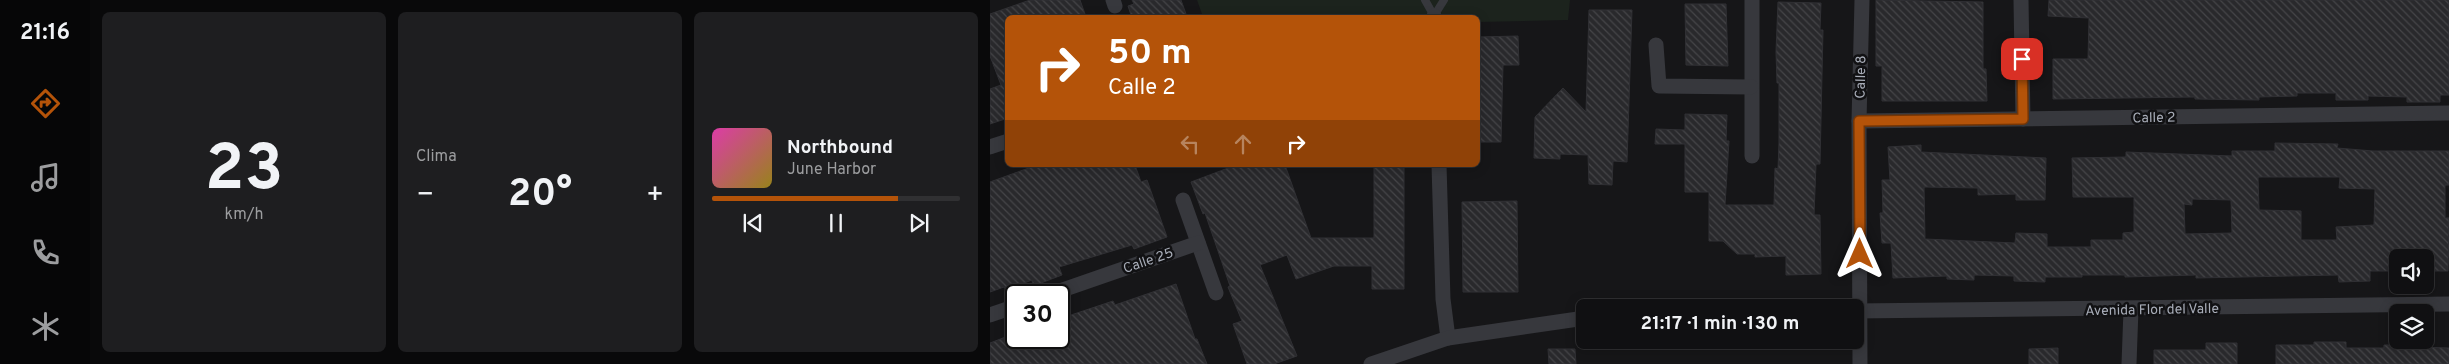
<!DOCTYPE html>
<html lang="es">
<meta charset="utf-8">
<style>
:root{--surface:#101012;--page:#1e1e20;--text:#f1f3f6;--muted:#9c9d9f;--line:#303032;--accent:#b45309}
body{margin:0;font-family:Overpass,sans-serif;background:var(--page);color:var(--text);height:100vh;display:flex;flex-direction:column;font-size:19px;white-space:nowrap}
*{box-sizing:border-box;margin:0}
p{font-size:16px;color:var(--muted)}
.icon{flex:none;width:28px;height:28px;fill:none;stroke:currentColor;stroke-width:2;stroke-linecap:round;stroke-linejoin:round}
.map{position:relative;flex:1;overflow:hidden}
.details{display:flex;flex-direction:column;gap:12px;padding:12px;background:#09090a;width:900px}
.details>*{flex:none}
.top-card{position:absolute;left:15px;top:15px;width:475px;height:152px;border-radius:8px;box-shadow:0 2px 12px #0003,0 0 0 1px var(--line);background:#b45309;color:#fff;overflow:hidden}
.buttons{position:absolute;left:1399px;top:249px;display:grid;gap:10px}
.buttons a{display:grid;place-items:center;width:45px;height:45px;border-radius:8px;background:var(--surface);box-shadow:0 2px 12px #0003,0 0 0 1px var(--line);font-size:25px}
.speed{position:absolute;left:15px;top:284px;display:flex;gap:10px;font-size:25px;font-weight:700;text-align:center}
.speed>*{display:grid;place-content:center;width:65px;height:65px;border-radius:50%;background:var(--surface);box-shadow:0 2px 12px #0003,0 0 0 1px var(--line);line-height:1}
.speed .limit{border:2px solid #111;border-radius:8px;background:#fff;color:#111}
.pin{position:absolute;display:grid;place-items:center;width:42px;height:42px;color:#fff;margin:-21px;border-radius:10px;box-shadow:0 2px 8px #0006}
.me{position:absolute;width:55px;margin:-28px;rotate:0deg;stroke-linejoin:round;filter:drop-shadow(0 0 4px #0008)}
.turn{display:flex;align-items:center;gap:18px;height:105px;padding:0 20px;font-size:22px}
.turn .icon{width:65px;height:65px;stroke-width:2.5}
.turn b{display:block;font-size:35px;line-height:42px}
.lanes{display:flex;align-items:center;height:48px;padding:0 20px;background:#0003;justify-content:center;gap:25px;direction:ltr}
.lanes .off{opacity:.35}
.big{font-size:38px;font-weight:700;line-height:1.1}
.details .tile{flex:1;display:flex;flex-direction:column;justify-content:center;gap:8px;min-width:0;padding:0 18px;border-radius:8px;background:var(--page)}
.details .dial{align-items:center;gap:0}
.dial b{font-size:65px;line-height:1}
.song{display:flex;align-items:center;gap:15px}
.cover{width:60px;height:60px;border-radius:8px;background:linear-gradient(135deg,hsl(320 70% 55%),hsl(50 70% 35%))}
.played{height:5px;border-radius:2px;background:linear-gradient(90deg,var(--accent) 75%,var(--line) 75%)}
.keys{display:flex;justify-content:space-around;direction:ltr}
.heat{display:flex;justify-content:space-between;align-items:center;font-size:28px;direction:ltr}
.details .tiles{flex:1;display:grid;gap:12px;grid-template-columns:repeat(3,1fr)}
.trip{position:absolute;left:586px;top:299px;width:288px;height:50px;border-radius:8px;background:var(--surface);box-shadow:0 2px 12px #0003,0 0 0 1px var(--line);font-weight:700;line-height:50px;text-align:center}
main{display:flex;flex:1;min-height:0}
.tab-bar{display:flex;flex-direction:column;width:90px;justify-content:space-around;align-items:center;background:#060607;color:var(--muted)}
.tab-bar .icon{width:35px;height:35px}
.tab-bar .selected{color:var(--accent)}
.tab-bar b{font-size:22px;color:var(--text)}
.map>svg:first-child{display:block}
.green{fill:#1c231d}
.building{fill:url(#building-back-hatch);stroke:#303034;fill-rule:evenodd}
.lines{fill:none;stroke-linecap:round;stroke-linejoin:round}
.service{stroke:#37383d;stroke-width:8}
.minor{stroke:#37383d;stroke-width:15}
.route-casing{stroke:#753606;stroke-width:12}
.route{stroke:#b45309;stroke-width:9}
.labels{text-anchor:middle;stroke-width:5;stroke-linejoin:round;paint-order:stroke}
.street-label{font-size:14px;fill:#a8adb8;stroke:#111113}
</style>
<main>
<nav class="tab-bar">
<b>21:16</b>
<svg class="icon selected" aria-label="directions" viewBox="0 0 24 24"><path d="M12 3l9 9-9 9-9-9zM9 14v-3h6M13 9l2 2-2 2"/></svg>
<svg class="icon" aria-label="music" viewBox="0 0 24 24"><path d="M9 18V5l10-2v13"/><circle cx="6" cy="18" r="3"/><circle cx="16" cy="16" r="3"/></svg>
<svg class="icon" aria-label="phone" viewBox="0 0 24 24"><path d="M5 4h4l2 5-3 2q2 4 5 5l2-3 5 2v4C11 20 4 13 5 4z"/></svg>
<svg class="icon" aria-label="climate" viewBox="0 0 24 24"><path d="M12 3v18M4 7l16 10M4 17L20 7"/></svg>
</nav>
<section class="details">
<div class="tiles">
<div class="tile dial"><b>23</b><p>km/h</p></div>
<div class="tile"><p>Clima</p>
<div class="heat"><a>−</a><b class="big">20°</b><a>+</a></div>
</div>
<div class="tile">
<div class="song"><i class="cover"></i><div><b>Northbound</b><p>June Harbor</p></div></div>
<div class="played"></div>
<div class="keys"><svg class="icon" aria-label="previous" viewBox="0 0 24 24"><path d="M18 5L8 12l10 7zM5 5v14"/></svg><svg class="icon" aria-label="pause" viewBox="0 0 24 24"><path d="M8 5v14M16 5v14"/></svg><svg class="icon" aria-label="next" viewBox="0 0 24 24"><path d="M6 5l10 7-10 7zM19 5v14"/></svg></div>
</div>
</div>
</section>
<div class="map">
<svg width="1459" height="364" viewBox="0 0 1459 364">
<defs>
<pattern id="building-back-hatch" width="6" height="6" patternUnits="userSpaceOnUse" patternTransform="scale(1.25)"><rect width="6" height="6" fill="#29292c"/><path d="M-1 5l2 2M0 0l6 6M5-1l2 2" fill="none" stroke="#454548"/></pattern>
</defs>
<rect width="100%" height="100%" fill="#161618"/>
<!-- green -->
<polygon class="green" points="207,0 580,0 578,20 488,22 488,18 304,18 212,14"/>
<!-- building -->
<g class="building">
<polygon points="40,0 90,0 95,14 84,18 18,18 18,118 0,124 0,89 11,85 0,56 0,14"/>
<polygon points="142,0 191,0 196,14 186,18 142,18 138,6 144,4"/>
<polygon points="886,0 993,2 993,69 996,69 997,101 892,101 892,66 886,66"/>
<polygon points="1059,0 1459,0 1459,95 1450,95 1450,102 1417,102 1417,97 1378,96 1378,100 1346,100 1346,93 1307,93 1307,96 1269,97 1269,100 1205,99 1205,97 1063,99 1063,59 1098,59 1099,18 1058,16"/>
<polygon points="788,2 831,3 830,30 833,30 830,164 826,164 824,215 830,215 831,274 796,275 796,256 765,257 765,254 747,254 733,241 719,241 719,192 695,192 695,144 665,144 666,129 695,130 695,114 737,115 736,141 739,141 735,205 784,205 785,168 788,169 789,143 789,83 787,83 786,52"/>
<polygon points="695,4 736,4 738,66 696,65"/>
<polygon points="599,10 642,10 637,162 623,161 622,185 599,184 598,155 570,154 570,159 544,158 545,117 573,88 596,112"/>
<polygon points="528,36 529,65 513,65 511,142 488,142 488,37"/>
<path d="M1285 143 1348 144 1347 148 1383 151H1459V185H1455V218H1459L1458 271H1435V258H1408V271H1380V281L1349 282 1348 275 1206 278V275L1135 277V275H1092V277H1055V282L1024 281V276L984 275V280L957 279V276L903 278 901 243H892L890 213H893L892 180H900L898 147 931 145V152L1056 158 1055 200H1026V194L988 195V188L934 187 935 239 1025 243 1026 233 1057 234V247H1101V240H1133V233L1144 232V197H1083L1082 158 1136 157V152L1242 156V151H1285ZM1268 177H1350L1349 188 1385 189 1384 225 1346 227 1347 240H1311V211L1269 210ZM1202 199 1241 200 1242 233 1195 234 1194 204 1202 205Z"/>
<polygon points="47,165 145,165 151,182 157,180 177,237 144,249 142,245 69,267 72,275 43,286 42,280 16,290 14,287 0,292 0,182"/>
<polygon points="246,165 295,165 321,238 384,238 384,165 414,165 414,289 382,289 382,266 344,266 306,279 297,255 270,265 307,356 284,364 257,364 243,324 252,321 238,287 240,286 215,213 213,214 201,182"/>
<polygon points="527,201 528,292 473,292 472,202"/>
<polygon points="186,284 205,339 207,339 217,364 0,364 0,343 26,333 26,338 69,338 69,319 123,301 125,305"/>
<polygon points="1324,342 1356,342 1356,348 1394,348 1394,345 1428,345 1428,347 1459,348 1459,364 1286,364 1286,345 1324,345"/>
<polygon points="1216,343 1247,343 1247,364 1164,364 1164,350 1216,350"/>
<polygon points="1068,348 1068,364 1039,364 1039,349"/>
<polygon points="558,349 585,349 586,364 559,364"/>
</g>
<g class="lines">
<!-- service -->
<polyline class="service" points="435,0 444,16 454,0"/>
<!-- minor -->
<g class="minor">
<polyline points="123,0 125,6"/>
<polyline points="762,0 762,156"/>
<polyline points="1031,0 1033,119"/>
<polyline points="444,16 444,18"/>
<polyline points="666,45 669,86 761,87"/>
<polyline points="869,121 1459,113"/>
<polyline points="0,147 18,141"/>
<polyline points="449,165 453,299 458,338"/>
<polyline points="193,200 226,293"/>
<polyline points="58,295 208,243"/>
<polyline points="865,311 1459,304"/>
<polyline points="0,315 26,306"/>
<polyline points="381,364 458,338 595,318"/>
<polyline points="870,364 869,121 872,0"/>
<polyline points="1139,364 1141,309"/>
</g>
</g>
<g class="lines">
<defs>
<polyline id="route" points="870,254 869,121 1033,119 1032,59"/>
</defs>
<!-- route casing -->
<use href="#route" class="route-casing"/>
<!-- route -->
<use href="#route" class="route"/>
</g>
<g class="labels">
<!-- street labels -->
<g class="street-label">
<text transform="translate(870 77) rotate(-89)" y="5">Calle 8</text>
<text transform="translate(1164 117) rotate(-1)" y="5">Calle 2</text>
<text transform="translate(158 260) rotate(-19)" y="5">Calle 25</text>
<text transform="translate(1162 309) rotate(-1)" y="5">Avenida Flor del Valle</text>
</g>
</g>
</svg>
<div class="buttons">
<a><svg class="icon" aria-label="sound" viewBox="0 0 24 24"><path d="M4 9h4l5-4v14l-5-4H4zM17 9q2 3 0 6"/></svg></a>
<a><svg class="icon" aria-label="layers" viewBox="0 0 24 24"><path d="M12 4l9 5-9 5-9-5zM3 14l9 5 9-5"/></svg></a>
</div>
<div class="speed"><div class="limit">30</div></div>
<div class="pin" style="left:1032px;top:59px;background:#d93025"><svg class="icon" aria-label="arrive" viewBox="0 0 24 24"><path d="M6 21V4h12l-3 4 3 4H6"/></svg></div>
<svg class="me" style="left:870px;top:254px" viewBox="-20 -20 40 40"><path d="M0-17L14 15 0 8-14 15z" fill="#b45309" stroke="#fff" stroke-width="4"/></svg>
<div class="trip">21:17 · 1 min · 130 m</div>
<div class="top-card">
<div class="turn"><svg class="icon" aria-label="right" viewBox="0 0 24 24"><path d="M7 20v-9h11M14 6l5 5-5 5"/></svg><div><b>50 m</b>Calle 2</div></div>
<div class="lanes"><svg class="icon off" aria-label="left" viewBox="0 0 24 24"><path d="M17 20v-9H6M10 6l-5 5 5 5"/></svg><svg class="icon off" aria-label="ahead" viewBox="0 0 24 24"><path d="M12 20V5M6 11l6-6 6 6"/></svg><svg class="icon" aria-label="right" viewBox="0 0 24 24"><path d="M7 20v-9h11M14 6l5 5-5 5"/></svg></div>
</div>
</div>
</main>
